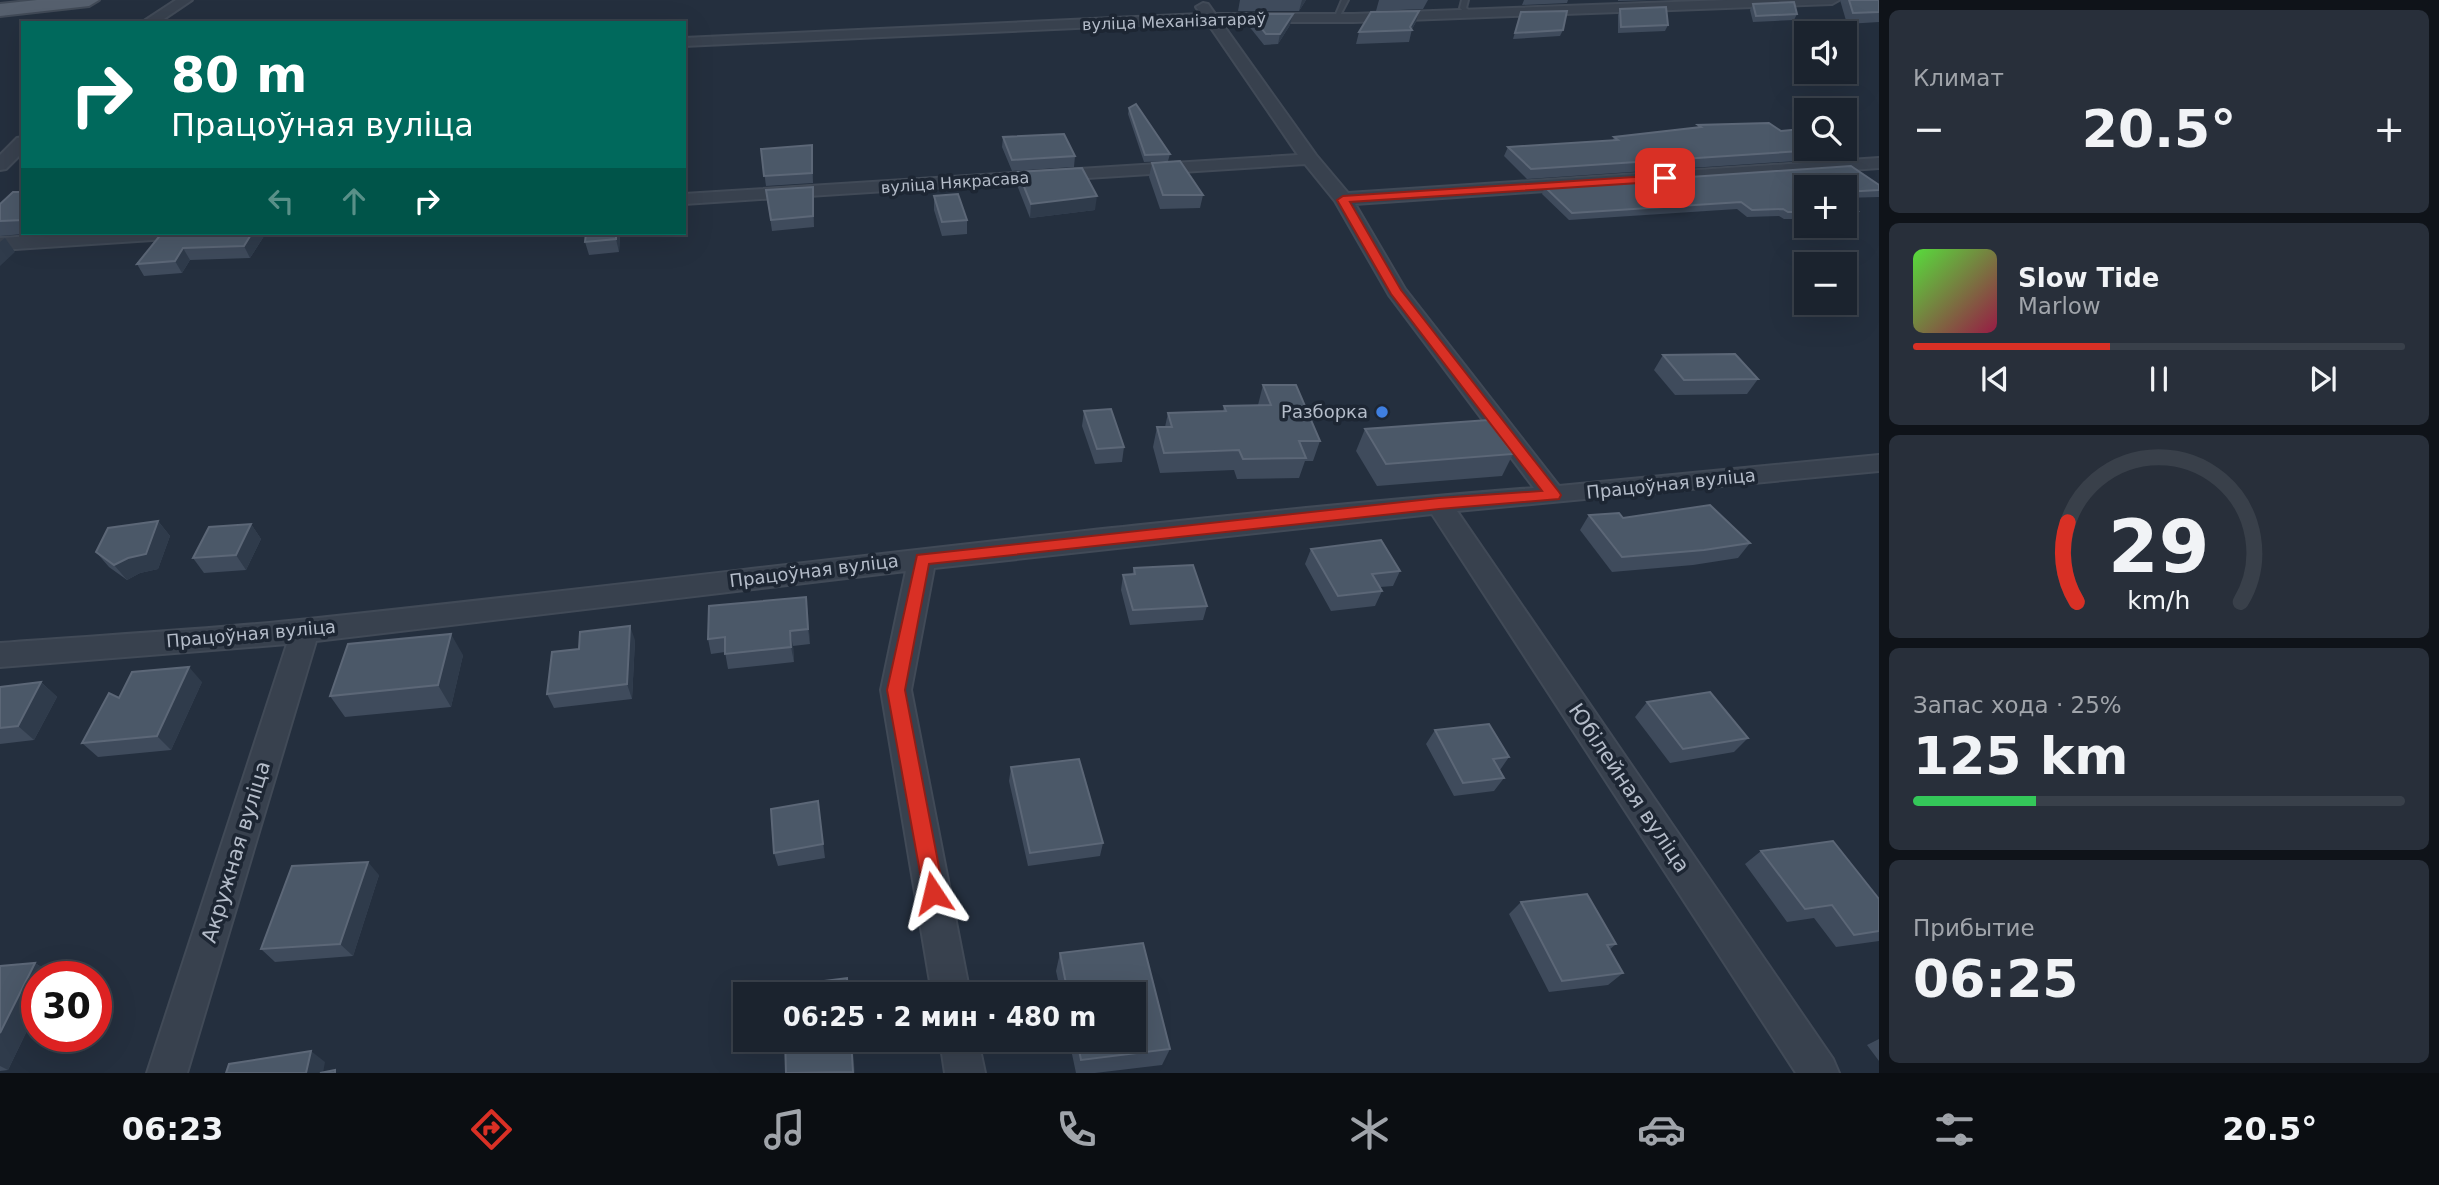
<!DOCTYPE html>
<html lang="ru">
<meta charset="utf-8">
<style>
:root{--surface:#1b232e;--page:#282f3a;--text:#f1f3f6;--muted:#a0a4aa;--line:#39404a;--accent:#d93025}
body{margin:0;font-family:"DejaVu Sans",sans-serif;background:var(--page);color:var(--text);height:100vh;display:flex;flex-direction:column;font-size:26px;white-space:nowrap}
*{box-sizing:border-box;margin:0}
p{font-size:23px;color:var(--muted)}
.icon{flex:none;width:38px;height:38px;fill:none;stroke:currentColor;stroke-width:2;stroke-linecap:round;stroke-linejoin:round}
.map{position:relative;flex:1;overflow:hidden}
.panel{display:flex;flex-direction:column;gap:10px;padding:10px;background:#0f1319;width:560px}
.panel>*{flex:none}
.banner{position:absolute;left:21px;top:21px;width:665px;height:214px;border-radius:0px;box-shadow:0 7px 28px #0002,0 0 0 2px var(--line);background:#00695c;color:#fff;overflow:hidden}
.buttons{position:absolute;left:1794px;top:21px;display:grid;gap:14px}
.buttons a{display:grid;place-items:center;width:63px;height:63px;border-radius:0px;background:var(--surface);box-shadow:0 7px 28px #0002,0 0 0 2px var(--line);font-size:35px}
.speed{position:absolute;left:21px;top:961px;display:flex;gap:14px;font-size:35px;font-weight:700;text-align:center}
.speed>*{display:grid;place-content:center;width:91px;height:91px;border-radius:50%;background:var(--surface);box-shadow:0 7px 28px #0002,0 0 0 2px var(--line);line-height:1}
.speed .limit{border:10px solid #d22;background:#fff;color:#111}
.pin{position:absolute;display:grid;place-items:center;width:60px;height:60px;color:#fff;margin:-30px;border-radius:14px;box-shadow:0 4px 10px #0006}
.me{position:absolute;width:77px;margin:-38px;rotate:350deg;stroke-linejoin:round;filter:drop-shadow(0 0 5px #0008)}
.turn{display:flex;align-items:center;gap:24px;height:147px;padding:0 35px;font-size:32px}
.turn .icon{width:91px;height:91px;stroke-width:2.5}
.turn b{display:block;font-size:49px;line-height:60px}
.lanes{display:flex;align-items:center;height:66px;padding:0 35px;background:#0003;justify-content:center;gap:35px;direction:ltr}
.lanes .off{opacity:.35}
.big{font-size:52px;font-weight:700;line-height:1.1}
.panel .tile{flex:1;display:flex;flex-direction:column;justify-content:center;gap:10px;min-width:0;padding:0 24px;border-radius:10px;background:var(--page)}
.panel .dial{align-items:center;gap:0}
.dial svg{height:182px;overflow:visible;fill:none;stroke:var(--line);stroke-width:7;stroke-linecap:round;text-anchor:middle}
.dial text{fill:var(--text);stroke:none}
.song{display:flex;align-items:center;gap:21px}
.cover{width:84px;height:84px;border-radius:10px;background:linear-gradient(135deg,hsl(110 70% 55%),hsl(340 70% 35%))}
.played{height:7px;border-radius:4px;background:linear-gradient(90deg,var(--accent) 40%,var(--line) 40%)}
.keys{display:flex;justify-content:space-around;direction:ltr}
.heat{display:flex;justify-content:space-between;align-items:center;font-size:38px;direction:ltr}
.charge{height:10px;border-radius:5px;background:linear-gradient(90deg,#34c759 25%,var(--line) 0)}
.trip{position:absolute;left:733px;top:982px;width:413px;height:70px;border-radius:0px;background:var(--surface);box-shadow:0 7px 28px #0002,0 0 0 2px var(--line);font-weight:700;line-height:70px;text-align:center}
.tabs{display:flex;height:112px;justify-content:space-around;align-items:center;background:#0b0e12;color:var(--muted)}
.tabs .icon{width:49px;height:49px}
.tabs .current{color:var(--accent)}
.tabs b{font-size:32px;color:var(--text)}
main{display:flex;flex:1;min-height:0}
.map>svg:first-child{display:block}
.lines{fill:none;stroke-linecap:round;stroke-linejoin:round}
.service-casing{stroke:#414a57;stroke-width:4}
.minor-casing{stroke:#414a57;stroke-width:4}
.primary-casing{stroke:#414a57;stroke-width:4}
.service{fill:#38414e;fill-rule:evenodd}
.minor{fill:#38414e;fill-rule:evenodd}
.primary{fill:#56606e;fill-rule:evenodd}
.wall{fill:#3f4b5c}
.shaded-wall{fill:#2f3b4b}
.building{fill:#4b5868;stroke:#5c6777;stroke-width:2}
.route{fill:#d93025;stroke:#8d1f18;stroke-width:2}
.shop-dot{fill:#3f7fe0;stroke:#1d2633;stroke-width:2.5}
.labels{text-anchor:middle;stroke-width:7;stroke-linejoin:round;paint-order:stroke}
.far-street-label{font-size:16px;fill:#b4bcc9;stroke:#1d2633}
.poi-label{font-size:18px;fill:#b4bcc9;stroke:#1d2633;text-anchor:end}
.street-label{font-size:18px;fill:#b4bcc9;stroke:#1d2633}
.near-street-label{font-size:21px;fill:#b4bcc9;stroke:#1d2633}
</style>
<main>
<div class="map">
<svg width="1879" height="1073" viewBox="0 0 1879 1073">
<rect width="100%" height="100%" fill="#242f3e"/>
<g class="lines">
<defs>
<g id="service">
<polygon points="1342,0 1348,0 1338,19 1334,19"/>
<polygon points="1462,0 1468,0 1466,8 1472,13 1472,15 1468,15 1460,8"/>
</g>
<g id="minor">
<polygon points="176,0 192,0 158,23 141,23"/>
<path d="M1727 0H1839L1832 4 1354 22H1221L1316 155 1348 193 1879 158V168L1355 204 1405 289 1559 486 1879 455V471L1457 511 1833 1059 1839 1073H1796L1432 514 934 568 911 690 970 994H932L881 690 906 571 316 641 187 1073H147L287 644 0 667V643C103 635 206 630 309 619 717 576 1125 520 1534 488L1389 295 1335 201 1305 164 684 204V194L1298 155 1207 22 684 46V38L1201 14 1196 7 1203 3 1208 4 1215 14H1354Z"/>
<polygon points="23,137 23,152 6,169 0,170 0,155 17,138"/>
<polygon points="85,233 177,233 168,239 0,250 0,238"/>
<polygon points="940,1040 978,1040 985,1073 945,1073"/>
</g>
<polygon id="primary" points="37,0 99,0 89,6 0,16 0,4"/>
</defs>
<!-- service casing -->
<use href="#service" class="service-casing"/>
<!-- minor casing -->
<use href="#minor" class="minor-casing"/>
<!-- primary casing -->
<use href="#primary" class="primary-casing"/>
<!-- service -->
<use href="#service" class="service"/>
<!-- minor -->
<use href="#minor" class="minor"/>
<!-- primary -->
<use href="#primary" class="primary"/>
</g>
<!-- wall -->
<g class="wall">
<polygon points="1240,0 1306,0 1299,11 1238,11"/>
<polygon points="1379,0 1428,0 1423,9 1376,11"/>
<polygon points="1524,0 1568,0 1567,3 1522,5"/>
<polygon points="1618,0 1657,0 1618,1"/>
<polygon points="1840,0 1879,0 1879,22 1847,24"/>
<polygon points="1753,4 1797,14 1794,20 1753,22 1750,10"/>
<polygon points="1620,9 1668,25 1665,31 1618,33 1618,15"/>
<polygon points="1521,12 1563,30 1560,36 1513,39"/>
<polygon points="1250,14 1290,25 1278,44 1264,45 1248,25"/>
<polygon points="1416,22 1412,29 1409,42 1356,44 1359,32"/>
<polygon points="1129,108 1170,154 1168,161 1144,162 1128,114"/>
<polygon points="1698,125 1781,131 1832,149 1825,159 1527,179 1504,156 1508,147 1613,140 1614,137 1697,128"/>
<polygon points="1003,137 1075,156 1074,167 1012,171 1002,147"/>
<polygon points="812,145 813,183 766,186 761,149"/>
<polygon points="1152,163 1203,195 1200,208 1160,209 1149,177"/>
<polygon points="1018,172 1095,210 1030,218 1017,185"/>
<polygon points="1879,185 1879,197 1844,198 1844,187 1806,187 1806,219 1784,219 1779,216 1747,217 1737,209 1569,220 1542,194 1545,187"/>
<polygon points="813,187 814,227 772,231 766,190"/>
<polygon points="23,192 23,233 35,233 0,236 0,204"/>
<polygon points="934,196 967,220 967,234 942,236 934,210"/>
<polygon points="1844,202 1857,211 1852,218 1844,218"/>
<polygon points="162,233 266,233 250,258 190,260 182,273 144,276 137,264"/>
<polygon points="586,233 639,233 620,234 619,252 589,255 585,242"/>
<polygon points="1663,355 1758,379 1747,394 1675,395 1654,370"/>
<polygon points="1263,385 1320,441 1313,461 1305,461 1299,478 1237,479 1234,470 1160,473 1153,447 1157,427 1165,427 1168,413 1223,411 1224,406 1258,405"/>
<polygon points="1084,411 1124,447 1122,462 1095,464 1082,426"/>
<polygon points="1365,429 1513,454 1502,476 1377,486 1356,451"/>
<polygon points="1589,515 1623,518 1750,543 1738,558 1693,565 1612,572 1580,530"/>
<polygon points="158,521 170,536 158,569 140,573 127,580 109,567 96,552"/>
<polygon points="251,524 261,539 246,570 204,573 193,558"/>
<polygon points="1311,549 1400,571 1393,586 1380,587 1382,591 1375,606 1331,611 1305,564"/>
<polygon points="1134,568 1207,606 1203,620 1130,625 1121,590 1123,575 1132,575"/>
<polygon points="806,597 810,644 793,646 794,662 728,669 725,652 711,654 708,639"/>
<polygon points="635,640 632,699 554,708 547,694 579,649"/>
<polygon points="463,655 451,707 345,717 330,696"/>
<polygon points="41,682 57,697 34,740 0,744 0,687"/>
<polygon points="202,682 171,750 98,757 82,743 119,698"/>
<polygon points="1647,702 1748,738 1734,752 1670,763 1635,717"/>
<polygon points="1435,730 1509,757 1500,770 1504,778 1494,791 1454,796 1426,744"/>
<polygon points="1011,767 1103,843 1100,856 1028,866 1009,781"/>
<polygon points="818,801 825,858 778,866 774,853"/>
<polygon points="1761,851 1879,899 1879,941 1836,947 1814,918 1787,922 1745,864"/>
<polygon points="379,875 353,956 275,962 261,949"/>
<polygon points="1521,902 1616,944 1609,950 1623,973 1608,985 1549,992 1509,914"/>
<polygon points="1143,943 1170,1049 1162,1065 1095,1073 1076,1073 1069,1040 1134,1040 1134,994 1061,994 1056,971 1060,953"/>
<polygon points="35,963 54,975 53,976 37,976 37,1010 8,1070 0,1071 0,966"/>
<polygon points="1879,1039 1879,1061 1867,1045"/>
</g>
<!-- shaded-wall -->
<g class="shaded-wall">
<polygon points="1302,0 1306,0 1299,11"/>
<polygon points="1419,11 1416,22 1411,30 1410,27"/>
<polygon points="1293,14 1290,25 1278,44 1280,34"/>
<polygon points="1097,196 1095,210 1030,218 1031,204"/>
<polygon points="252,233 266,233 250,258 244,246"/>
<polygon points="616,233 620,233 620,234 619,252 616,239"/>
<polygon points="5,238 15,252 0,266 0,242"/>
<polygon points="183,248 190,260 182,273 175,261"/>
<polygon points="158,521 170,536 158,569 140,573 127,580 114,565"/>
<polygon points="251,524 261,539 246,570 236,555"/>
<polygon points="806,597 808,612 810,644 808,629"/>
<polygon points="630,626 635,640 632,699 627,684"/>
<polygon points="790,631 793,646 794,662 791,647"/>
<polygon points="451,634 463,655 451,707 438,685"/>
<polygon points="189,667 202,682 171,750 157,736"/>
<polygon points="41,682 57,697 34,740 18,726"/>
<polygon points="368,862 379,875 353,956 340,944"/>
<polygon points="35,963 54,975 53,976 37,976 37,1010 8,1070 0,1066 0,1033"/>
<polygon points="851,1040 852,1040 855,1073 853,1072"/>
<polygon points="311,1051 325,1062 323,1073 306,1073"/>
</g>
<!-- building -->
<g class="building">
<polygon points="1849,0 1879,0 1879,12 1853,13"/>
<polygon points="1794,2 1797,14 1756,16 1753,4"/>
<polygon points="1666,7 1668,25 1621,27 1620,9"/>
<polygon points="1419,11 1410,27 1412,30 1359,32 1371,12"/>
<polygon points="1567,11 1563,30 1515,33 1521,12"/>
<polygon points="1250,14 1293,14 1280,34 1266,34"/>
<polygon points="1136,104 1170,154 1145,155 1129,108"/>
<polygon points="1769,123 1781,131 1802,129 1806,132 1806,149 1832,149 1531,169 1508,147 1618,140 1614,137 1701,127 1698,125"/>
<polygon points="1064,134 1075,156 1012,160 1003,137"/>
<polygon points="812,145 812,173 764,176 761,149"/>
<polygon points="1180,161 1203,195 1163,195 1152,163"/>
<polygon points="1851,166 1879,185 1879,190 1844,192 1844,187 1806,187 1806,212 1788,212 1783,209 1752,210 1741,202 1572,213 1545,187"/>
<polygon points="1082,168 1097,196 1031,204 1018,172"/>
<polygon points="813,187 813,216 771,220 766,190"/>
<polygon points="13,192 23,192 23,220 0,221 0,204"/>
<polygon points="958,194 967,220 942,222 934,196"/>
<polygon points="1844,202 1857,211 1844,211"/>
<polygon points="162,233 252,233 244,246 183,248 175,261 137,264"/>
<polygon points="586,233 616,233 616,239 585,242"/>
<polygon points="1735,354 1758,379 1684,380 1663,355"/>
<polygon points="1263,385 1296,385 1320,441 1299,441 1306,458 1243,459 1239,450 1164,453 1157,427 1172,427 1168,413 1226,411 1224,406 1271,405"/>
<polygon points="1111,409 1124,447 1097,449 1084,411"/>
<polygon points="1488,420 1513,454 1386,464 1365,429"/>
<polygon points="1710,505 1750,543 1704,550 1622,557 1589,515 1619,513 1623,518"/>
<polygon points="158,521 146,554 128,558 114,565 96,552 108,528"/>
<polygon points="251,524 236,555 193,558 209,527"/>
<polygon points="1381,540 1400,571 1372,574 1382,591 1338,596 1311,549"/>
<polygon points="1193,565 1207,606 1133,610 1123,575 1135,574 1134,568"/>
<polygon points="806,597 808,629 790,631 791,647 725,654 725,637 708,639 709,606"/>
<polygon points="630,626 627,684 547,694 552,652 579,649 580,632"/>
<polygon points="451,634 438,685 330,696 348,644"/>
<polygon points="189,667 157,736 82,743 109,693 119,698 132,672"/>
<polygon points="41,682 18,726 0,728 0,687"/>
<polygon points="1710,692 1748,738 1683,749 1647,702"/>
<polygon points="1489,724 1509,757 1493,759 1504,778 1463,783 1435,730"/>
<polygon points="1079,759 1103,843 1030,853 1011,767"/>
<polygon points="818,801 823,844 774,853 771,809"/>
<polygon points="1833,841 1879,899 1879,931 1854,935 1832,905 1805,909 1761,851"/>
<polygon points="368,862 340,944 261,949 292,866"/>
<polygon points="1587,894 1616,944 1607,945 1623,973 1562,981 1521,902"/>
<polygon points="1143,943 1170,1049 1081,1060 1077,1040 1134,1040 1134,994 1068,994 1060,953"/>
<polygon points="35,963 0,1033 0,966"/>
<polygon points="847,978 848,994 784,994 783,986"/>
<polygon points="785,1040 851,1040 853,1072 786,1073"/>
<polygon points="311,1051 306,1073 226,1073 229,1064"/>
<polygon points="335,1070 335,1073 320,1073"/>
</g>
<!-- route -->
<polygon class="route" points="1665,175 1669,176 1669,181 1350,202 1401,290 1559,492 1561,495 1559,499 1439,509 929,564 905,690 944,893 940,900 933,903 925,900 887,690 917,555 1439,498 1542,491 1391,294 1337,200 1343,196"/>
<!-- markers -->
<circle class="shop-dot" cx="1382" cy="412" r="7"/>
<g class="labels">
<!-- far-street labels -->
<g class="far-street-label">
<text transform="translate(1174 21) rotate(-2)" y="6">вуліца Механізатараў</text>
<text transform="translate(955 182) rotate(-4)" y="6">вуліца Някрасава</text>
</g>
<!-- poi labels -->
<g class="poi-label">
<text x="1368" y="418">Разборка</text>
</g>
<!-- street labels -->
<g class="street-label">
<text transform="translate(1671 484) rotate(-6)" y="6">Працоўная вуліца</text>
<text transform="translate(814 571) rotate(-7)" y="6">Працоўная вуліца</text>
<text transform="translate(251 634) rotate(-5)" y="6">Працоўная вуліца</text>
</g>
<!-- near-street labels -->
<g class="near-street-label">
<text transform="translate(1629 788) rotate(56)" y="7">Юбілейная вуліца</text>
<text transform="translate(236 852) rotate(-73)" y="7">Акружная вуліца</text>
</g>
</g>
</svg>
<div class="buttons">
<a><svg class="icon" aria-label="sound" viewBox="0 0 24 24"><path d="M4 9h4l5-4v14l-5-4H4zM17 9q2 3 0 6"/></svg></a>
<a><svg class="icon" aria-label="search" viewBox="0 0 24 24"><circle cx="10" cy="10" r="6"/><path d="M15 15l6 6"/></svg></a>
<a>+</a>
<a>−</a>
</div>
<div class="speed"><div class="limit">30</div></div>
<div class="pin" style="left:1665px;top:178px;background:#d93025"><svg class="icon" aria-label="arrive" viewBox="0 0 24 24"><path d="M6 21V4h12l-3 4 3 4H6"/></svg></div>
<svg class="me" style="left:933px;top:893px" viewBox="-20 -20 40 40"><path d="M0-17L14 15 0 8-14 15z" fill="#d93025" stroke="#fff" stroke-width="4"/></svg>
<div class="trip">06:25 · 2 мин · 480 m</div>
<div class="banner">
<div class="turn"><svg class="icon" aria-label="right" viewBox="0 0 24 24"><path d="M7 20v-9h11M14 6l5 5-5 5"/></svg><div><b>80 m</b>Працоўная вуліца</div></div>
<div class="lanes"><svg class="icon off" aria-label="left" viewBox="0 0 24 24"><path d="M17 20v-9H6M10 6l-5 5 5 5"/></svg><svg class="icon off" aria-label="ahead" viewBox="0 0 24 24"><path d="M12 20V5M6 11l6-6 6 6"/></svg><svg class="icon" aria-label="right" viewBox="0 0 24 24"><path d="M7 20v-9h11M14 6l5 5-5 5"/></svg></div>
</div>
</div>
<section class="panel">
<div class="tile"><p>Климат</p>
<div class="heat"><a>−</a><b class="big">20.5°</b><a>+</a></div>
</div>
<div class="tile">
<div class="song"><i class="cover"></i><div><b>Slow Tide</b><p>Marlow</p></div></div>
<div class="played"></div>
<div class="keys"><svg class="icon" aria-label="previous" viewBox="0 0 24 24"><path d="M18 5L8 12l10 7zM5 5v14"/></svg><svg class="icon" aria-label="pause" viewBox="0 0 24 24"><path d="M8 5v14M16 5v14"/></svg><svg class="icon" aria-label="next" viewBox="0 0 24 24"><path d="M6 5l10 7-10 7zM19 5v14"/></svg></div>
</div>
<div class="tile dial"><svg viewBox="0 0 100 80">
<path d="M14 69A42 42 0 1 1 86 69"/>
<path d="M14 69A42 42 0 0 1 10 34" stroke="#d93025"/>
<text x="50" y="56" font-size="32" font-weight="700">29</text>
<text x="50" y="72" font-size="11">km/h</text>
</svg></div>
<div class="tile"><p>Запас хода · 25%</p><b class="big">125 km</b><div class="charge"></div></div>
<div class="tile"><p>Прибытие</p><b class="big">06:25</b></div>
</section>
</main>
<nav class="tabs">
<b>06:23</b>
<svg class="icon current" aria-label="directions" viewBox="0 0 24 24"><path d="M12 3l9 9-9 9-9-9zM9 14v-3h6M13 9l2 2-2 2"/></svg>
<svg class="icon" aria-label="music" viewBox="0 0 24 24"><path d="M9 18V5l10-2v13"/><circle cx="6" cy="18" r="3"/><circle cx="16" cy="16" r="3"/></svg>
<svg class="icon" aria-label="phone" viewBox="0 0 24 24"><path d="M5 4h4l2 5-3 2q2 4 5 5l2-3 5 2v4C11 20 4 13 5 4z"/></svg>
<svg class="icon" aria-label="climate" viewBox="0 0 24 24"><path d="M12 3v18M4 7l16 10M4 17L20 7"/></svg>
<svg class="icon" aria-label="car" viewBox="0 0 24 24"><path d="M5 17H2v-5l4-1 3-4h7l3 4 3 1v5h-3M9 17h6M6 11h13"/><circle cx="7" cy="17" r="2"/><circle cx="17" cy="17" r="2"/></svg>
<svg class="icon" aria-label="filters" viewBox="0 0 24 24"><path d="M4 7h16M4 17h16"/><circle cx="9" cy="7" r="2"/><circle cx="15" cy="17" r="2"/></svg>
<b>20.5°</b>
</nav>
